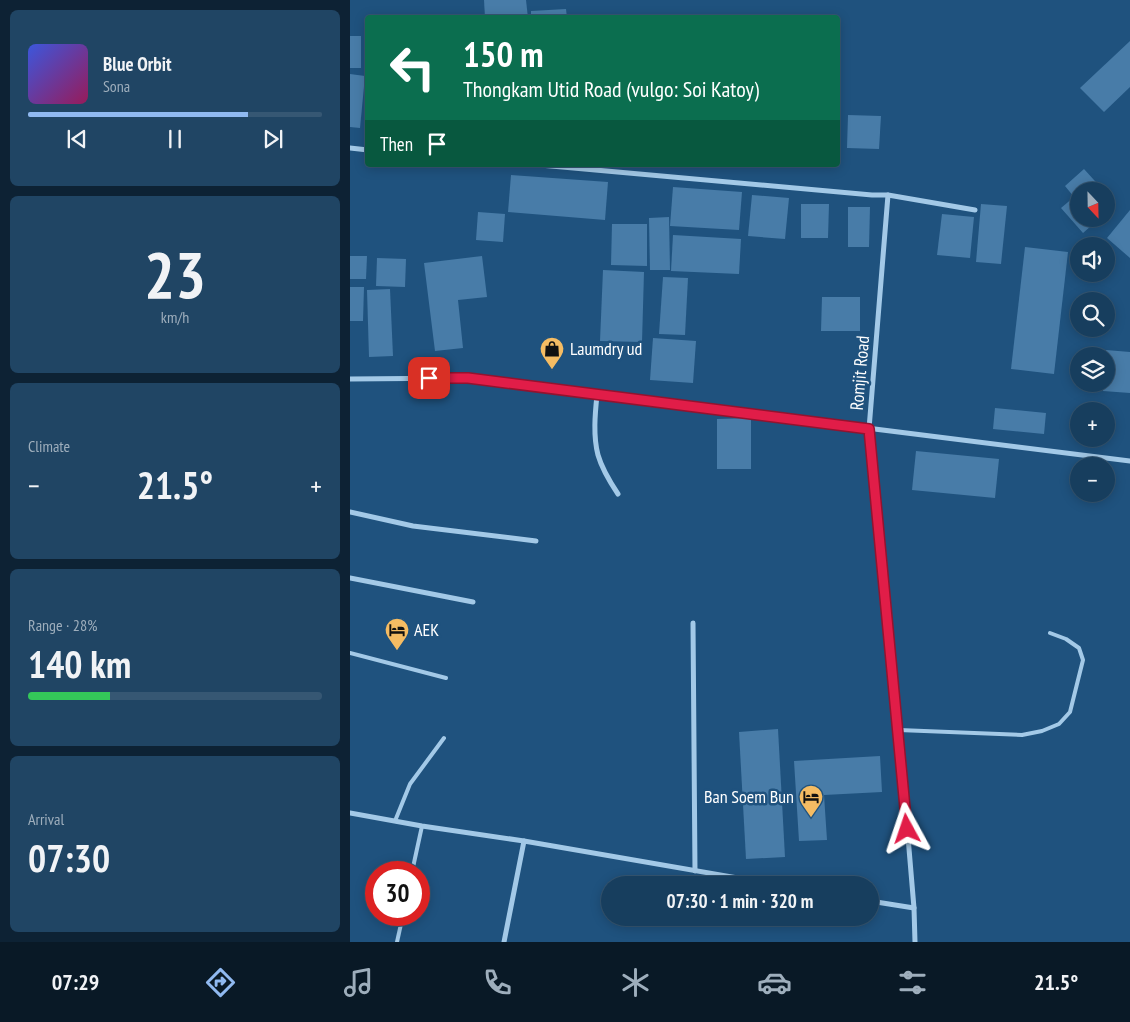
<!DOCTYPE html>
<meta charset="utf-8">
<style>
:root{--surface:#173e5e;--page:#204564;--text:#f1f3f6;--muted:#9eaebc;--line:#365773;--accent:#90b9f0}
body{margin:0;font-family:"PT Sans Narrow",sans-serif;background:var(--page);color:var(--text);height:100vh;display:flex;flex-direction:column;font-size:19px;white-space:nowrap}
*{box-sizing:border-box;margin:0}
p{font-size:16px;color:var(--muted)}
.icon{flex:none;width:28px;height:28px;fill:none;stroke:currentColor;stroke-width:2;stroke-linecap:round;stroke-linejoin:round}
.map{position:relative;flex:1;overflow:hidden}
.drawer{display:flex;flex-direction:column;gap:10px;padding:10px;background:#0d2234;width:350px}
.drawer>*{flex:none}
.guide{position:absolute;left:15px;top:15px;width:475px;height:152px;border-radius:5px;box-shadow:0 2px 12px #0003,0 0 0 1px var(--line);background:#0b6e4f;color:#fff;overflow:hidden}
.needle{width:32px;rotate:158deg}
.buttons{position:absolute;left:720px;top:182px;display:grid;gap:10px}
.buttons a{display:grid;place-items:center;width:45px;height:45px;border-radius:50%;background:var(--surface);box-shadow:0 2px 12px #0003,0 0 0 1px var(--line);font-size:25px}
.speed{position:absolute;left:15px;top:861px;display:flex;gap:10px;font-size:25px;font-weight:700;text-align:center}
.speed>*{display:grid;place-content:center;width:65px;height:65px;border-radius:50%;background:var(--surface);box-shadow:0 2px 12px #0003,0 0 0 1px var(--line);line-height:1}
.speed .limit{border:8px solid #d22;background:#fff;color:#111}
.pin{position:absolute;display:grid;place-items:center;width:42px;height:42px;color:#fff;margin:-21px;border-radius:10px;box-shadow:0 2px 8px #0006}
.me{position:absolute;width:55px;margin:-28px;rotate:355deg;stroke-linejoin:round;filter:drop-shadow(0 0 4px #0008)}
.turn{display:flex;align-items:center;gap:18px;height:105px;padding:0 15px;font-size:22px}
.turn .icon{width:65px;height:65px;stroke-width:2.5}
.turn b{display:block;font-size:35px;line-height:42px}
.then{display:flex;align-items:center;height:48px;padding:0 15px;background:#0003;gap:10px;font-size:19px}
.big{font-size:38px;font-weight:800;line-height:1.1}
.drawer .tile{flex:1;display:flex;flex-direction:column;justify-content:center;gap:8px;min-width:0;padding:0 18px;border-radius:8px;background:var(--page)}
.drawer .dial{align-items:center;gap:0}
.dial b{font-size:65px;line-height:1}
.song{display:flex;align-items:center;gap:15px}
.cover{width:60px;height:60px;border-radius:8px;background:linear-gradient(135deg,hsl(230 70% 55%),hsl(330 70% 35%))}
.played{height:5px;border-radius:2px;background:linear-gradient(90deg,var(--accent) 75%,var(--line) 75%)}
.keys{display:flex;justify-content:space-around;direction:ltr}
.heat{display:flex;justify-content:space-between;align-items:center;font-size:28px;direction:ltr}
.charge{height:8px;border-radius:4px;background:linear-gradient(90deg,#34c759 28%,var(--line) 0)}
.trip{position:absolute;left:251px;top:876px;width:278px;height:50px;border-radius:25px;background:var(--surface);box-shadow:0 2px 12px #0003,0 0 0 1px var(--line);font-weight:800;line-height:50px;text-align:center}
.tab-bar{display:flex;height:80px;justify-content:space-around;align-items:center;background:#091926;color:var(--muted)}
.tab-bar .icon{width:35px;height:35px}
.tab-bar .selected{color:var(--accent)}
.tab-bar b{font-size:22px;color:var(--text)}
main{display:flex;flex:1;min-height:0}
.map>svg:first-child{display:block}
.building{fill:#487ca8}
.lines{fill:none;stroke-linecap:round;stroke-linejoin:round}
.lane{stroke:#a3c9e7;stroke-width:4}
.street{stroke:#a3c9e7;stroke-width:5}
.route-casing{stroke:#92132f;stroke-width:12}
.route{stroke:#e11d48;stroke-width:9}
.labels{text-anchor:middle;stroke-width:5;stroke-linejoin:round;paint-order:stroke}
.poi-label{font-size:18px;fill:#fff;stroke:#1f527e;text-anchor:start}
.street-label{font-size:18px;fill:#fff;stroke:#1f527e}
</style>
<main>
<section class="drawer">
<div class="tile">
<div class="song"><i class="cover"></i><div><b>Blue Orbit</b><p>Sona</p></div></div>
<div class="played"></div>
<div class="keys"><svg class="icon" aria-label="previous" viewBox="0 0 24 24"><path d="M18 5L8 12l10 7zM5 5v14"/></svg><svg class="icon" aria-label="pause" viewBox="0 0 24 24"><path d="M8 5v14M16 5v14"/></svg><svg class="icon" aria-label="next" viewBox="0 0 24 24"><path d="M6 5l10 7-10 7zM19 5v14"/></svg></div>
</div>
<div class="tile dial"><b>23</b><p>km/h</p></div>
<div class="tile"><p>Climate</p>
<div class="heat"><a>−</a><b class="big">21.5°</b><a>+</a></div>
</div>
<div class="tile"><p>Range · 28%</p><b class="big">140 km</b><div class="charge"></div></div>
<div class="tile"><p>Arrival</p><b class="big">07:30</b></div>
</section>
<div class="map">
<svg width="780" height="942" viewBox="0 0 780 942">
<rect width="100%" height="100%" fill="#1f527e"/>
<!-- building -->
<g class="building">
<polygon points="134,0 176,0 178,18 135,18"/>
<polygon points="216,9 217,18 181,18 181,11"/>
<rect x="0" y="36" width="11" height="32"/>
<polygon points="780,41 780,87 754,112 730,88"/>
<polygon points="0,74 15,76 10,128 0,127"/>
<polygon points="498,115 531,116 529,149 497,148"/>
<polygon points="734,169 754,191 729,191 729,219 749,219 733,233 711,208 724,197 715,186"/>
<polygon points="161,175 258,182 255,220 158,212"/>
<polygon points="323,187 392,192 389,230 320,226"/>
<polygon points="756,194 765,204 756,212"/>
<polygon points="402,195 439,198 435,239 398,236"/>
<polygon points="451,204 479,204 478,238 451,238"/>
<polygon points="631,204 657,206 651,264 626,262"/>
<polygon points="498,207 520,207 519,247 498,247"/>
<polygon points="780,210 780,258 757,238"/>
<polygon points="128,212 155,214 153,242 126,240"/>
<polygon points="592,214 624,217 620,258 587,255"/>
<polygon points="319,217 320,270 300,270 299,218"/>
<polygon points="262,224 297,224 297,266 261,265"/>
<polygon points="323,235 391,239 389,274 321,271"/>
<polygon points="675,247 718,252 704,374 661,369"/>
<polygon points="0,256 17,256 16,279 0,279"/>
<polygon points="132,256 137,297 108,300 113,348 85,351 74,263"/>
<polygon points="27,258 56,259 55,287 26,286"/>
<polygon points="253,270 294,272 292,342 250,341"/>
<polygon points="313,277 338,278 335,335 309,334"/>
<polygon points="0,287 14,287 13,321 0,321"/>
<polygon points="40,289 43,356 19,357 17,290"/>
<polygon points="472,297 510,297 510,331 471,331"/>
<polygon points="303,338 346,341 343,383 300,380"/>
<polygon points="756,350 780,352 780,393 753,391 753,384 756,384"/>
<polygon points="645,408 696,413 694,434 643,429"/>
<polygon points="401,418 401,469 367,469 367,419"/>
<polygon points="566,451 649,459 645,498 562,490"/>
<polygon points="428,729 435,857 396,859 389,732"/>
<polygon points="530,756 532,792 474,795 477,840 449,841 444,761"/>
</g>
<g class="lines">
<!-- lane -->
<g class="lane">
<polyline points="0,653 96,678"/>
<polyline points="549,730 672,735 692,731 709,724 720,712 733,660 729,648 716,639 700,633"/>
<polyline points="45,821 60,784 94,738"/>
<polyline points="62,872 72,826"/>
<polyline points="47,942 53,915"/>
</g>
<!-- street -->
<g class="street">
<polyline points="0,148 18,150"/>
<polyline points="190,165 522,195 538,195 625,210"/>
<polyline points="538,195 519,429 549,730 564,908 565,942"/>
<polyline points="0,379 118,378 780,461"/>
<path d="M247 395C245 414 243 436 248 455 252 469 260 482 268 494"/>
<polyline points="0,512 63,526 186,541"/>
<polyline points="0,578 123,602"/>
<polyline points="343,623 345,871"/>
<polyline points="0,813 72,826 174,841 428,885"/>
<polyline points="520,901 564,908"/>
<polyline points="154,942 174,841"/>
</g>
</g>
<g class="lines">
<defs>
<polyline id="route" points="79,378 118,378 519,429 557,829"/>
</defs>
<!-- route casing -->
<use href="#route" class="route-casing"/>
<!-- route -->
<use href="#route" class="route"/>
</g>
<!-- icons -->
<defs>
<symbol id="shop-pin" viewBox="-11 -11 22 30"><path d="M0 17L-7.5 6A9.5 9.5 0 1 1 7.5 6Z" fill="#f5bc63" stroke="#1f527e"/><path d="M-5-2.5h2.3a2.7 3.5 0 0 1 5.4 0H5L5.5 6h-11ZM-1.5-2.5h3a1.5 2.3 0 0 0-3 0Z" fill="#111"/></symbol>
<symbol id="hotel-pin" viewBox="-11 -11 22 30"><path d="M0 17L-7.5 6A9.5 9.5 0 1 1 7.5 6Z" fill="#f5bc63" stroke="#1f527e"/><path d="M-6-4.5h1.5V1H6V5H4.5V3h-9V5H-6ZM-4 0a1.8 1.8 0 1 1 3.6 0ZM.5 0V-2.5h3Q6-2.5 6 0Z" fill="#111"/></symbol>
</defs>
<g fill-rule="evenodd">
<use href="#shop-pin" x="188" y="335" width="28" height="38"/>
<use href="#hotel-pin" x="33" y="616" width="28" height="38"/>
<use href="#hotel-pin" x="447" y="783" width="28" height="38"/>
</g>
<g class="labels">
<!-- poi labels -->
<g class="poi-label">
<text x="220" y="355">Laumdry ud</text>
<text x="64" y="636">AEK</text>
<text x="444" y="803" text-anchor="end">Ban Soem Bun</text>
</g>
<!-- street labels -->
<g class="street-label">
<text transform="translate(510 373) rotate(-85)" y="6">Romjit Road</text>
</g>
</g>
</svg>
<div class="buttons">
<a><svg class="needle" viewBox="-14 -14 28 28"><path d="M0-13l5 13h-10z" fill="#e53935"/><path d="M0 13l5-13h-10z" fill="#9eaebc"/></svg></a>
<a><svg class="icon" aria-label="sound" viewBox="0 0 24 24"><path d="M4 9h4l5-4v14l-5-4H4zM17 9q2 3 0 6"/></svg></a>
<a><svg class="icon" aria-label="search" viewBox="0 0 24 24"><circle cx="10" cy="10" r="6"/><path d="M15 15l6 6"/></svg></a>
<a><svg class="icon" aria-label="layers" viewBox="0 0 24 24"><path d="M12 4l9 5-9 5-9-5zM3 14l9 5 9-5"/></svg></a>
<a>+</a>
<a>−</a>
</div>
<div class="speed"><div class="limit">30</div></div>
<div class="pin" style="left:79px;top:378px;background:#d93025"><svg class="icon" aria-label="arrive" viewBox="0 0 24 24"><path d="M6 21V4h12l-3 4 3 4H6"/></svg></div>
<svg class="me" style="left:557px;top:829px" viewBox="-20 -20 40 40"><path d="M0-17L14 15 0 8-14 15z" fill="#e11d48" stroke="#fff" stroke-width="4"/></svg>
<div class="trip">07:30 · 1 min · 320 m</div>
<div class="guide">
<div class="turn"><svg class="icon" aria-label="left" viewBox="0 0 24 24"><path d="M17 20v-9H6M10 6l-5 5 5 5"/></svg><div><b>150 m</b>Thongkam Utid Road (vulgo: Soi Katoy)</div></div>
<div class="then">Then<svg class="icon" aria-label="arrive" viewBox="0 0 24 24"><path d="M6 21V4h12l-3 4 3 4H6"/></svg></div>
</div>
</div>
</main>
<nav class="tab-bar">
<b>07:29</b>
<svg class="icon selected" aria-label="directions" viewBox="0 0 24 24"><path d="M12 3l9 9-9 9-9-9zM9 14v-3h6M13 9l2 2-2 2"/></svg>
<svg class="icon" aria-label="music" viewBox="0 0 24 24"><path d="M9 18V5l10-2v13"/><circle cx="6" cy="18" r="3"/><circle cx="16" cy="16" r="3"/></svg>
<svg class="icon" aria-label="phone" viewBox="0 0 24 24"><path d="M5 4h4l2 5-3 2q2 4 5 5l2-3 5 2v4C11 20 4 13 5 4z"/></svg>
<svg class="icon" aria-label="climate" viewBox="0 0 24 24"><path d="M12 3v18M4 7l16 10M4 17L20 7"/></svg>
<svg class="icon" aria-label="car" viewBox="0 0 24 24"><path d="M5 17H2v-5l4-1 3-4h7l3 4 3 1v5h-3M9 17h6M6 11h13"/><circle cx="7" cy="17" r="2"/><circle cx="17" cy="17" r="2"/></svg>
<svg class="icon" aria-label="filters" viewBox="0 0 24 24"><path d="M4 7h16M4 17h16"/><circle cx="9" cy="7" r="2"/><circle cx="15" cy="17" r="2"/></svg>
<b>21.5°</b>
</nav>
